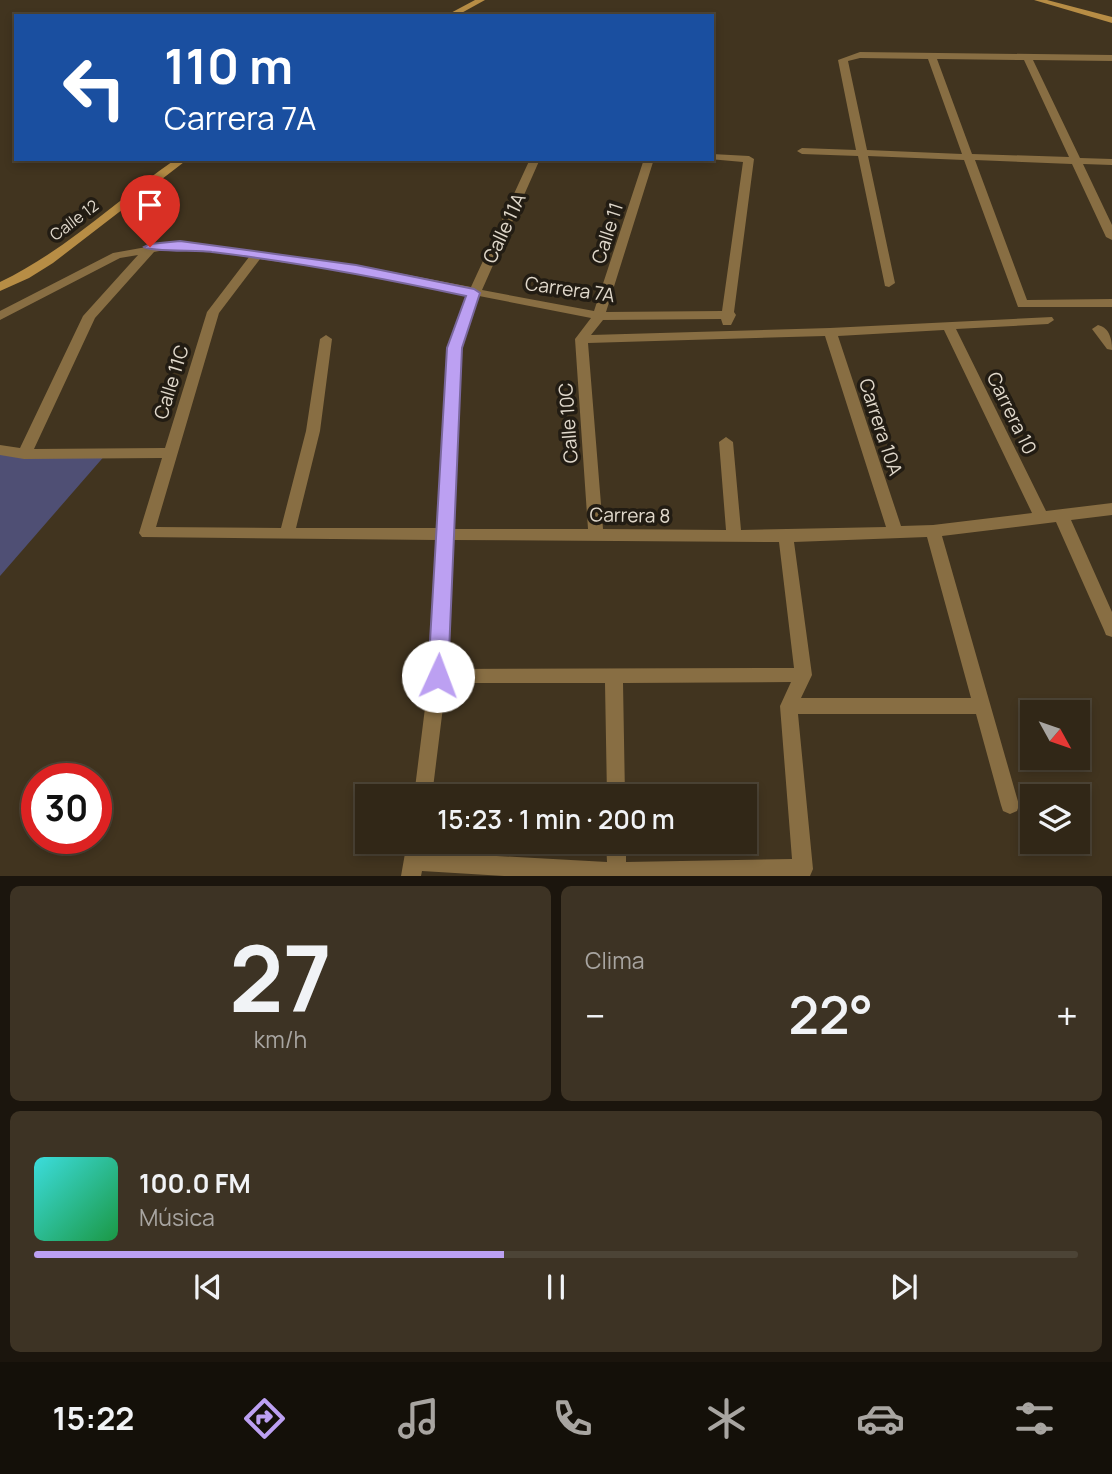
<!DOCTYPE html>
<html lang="es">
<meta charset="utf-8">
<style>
:root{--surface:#312717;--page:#3d3324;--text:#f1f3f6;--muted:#a8a5a1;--line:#4c4436;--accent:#bca0f2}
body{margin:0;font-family:Manrope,sans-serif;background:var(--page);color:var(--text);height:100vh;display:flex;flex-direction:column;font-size:26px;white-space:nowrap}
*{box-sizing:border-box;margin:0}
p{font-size:23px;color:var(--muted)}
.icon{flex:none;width:38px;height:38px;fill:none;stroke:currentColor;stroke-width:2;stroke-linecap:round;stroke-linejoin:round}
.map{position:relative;height:876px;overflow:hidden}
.side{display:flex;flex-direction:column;gap:10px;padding:10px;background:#1b150d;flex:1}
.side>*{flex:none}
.guide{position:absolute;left:14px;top:14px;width:700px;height:147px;border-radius:0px;box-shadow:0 4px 10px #0003,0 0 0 2px var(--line);background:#1a4fa0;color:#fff;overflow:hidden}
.needle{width:46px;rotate:130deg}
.buttons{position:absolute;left:1020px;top:700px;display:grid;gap:14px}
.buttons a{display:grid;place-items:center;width:70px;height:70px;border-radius:0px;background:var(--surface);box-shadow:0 4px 10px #0003,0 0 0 2px var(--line);font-size:35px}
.speed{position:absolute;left:21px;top:763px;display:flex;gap:14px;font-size:35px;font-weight:700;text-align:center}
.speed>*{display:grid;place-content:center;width:91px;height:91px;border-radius:50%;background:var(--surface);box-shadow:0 4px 10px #0003,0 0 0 2px var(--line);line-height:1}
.speed .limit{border:10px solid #d22;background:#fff;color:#111}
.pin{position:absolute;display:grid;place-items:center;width:60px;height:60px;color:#fff;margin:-72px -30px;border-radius:50% 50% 50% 0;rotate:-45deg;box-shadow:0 0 7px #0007}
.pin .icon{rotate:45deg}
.me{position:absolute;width:77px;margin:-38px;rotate:2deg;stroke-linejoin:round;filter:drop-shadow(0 0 5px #0008)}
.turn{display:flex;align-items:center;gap:24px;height:147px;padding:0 35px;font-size:32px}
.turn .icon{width:91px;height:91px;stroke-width:2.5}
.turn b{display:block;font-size:49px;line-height:60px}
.big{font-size:52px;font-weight:600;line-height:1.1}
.side .card{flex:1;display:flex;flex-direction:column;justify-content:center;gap:10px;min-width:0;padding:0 24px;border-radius:10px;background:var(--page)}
.side .dial{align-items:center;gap:0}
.dial b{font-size:91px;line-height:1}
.song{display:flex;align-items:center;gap:21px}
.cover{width:84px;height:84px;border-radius:10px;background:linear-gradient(135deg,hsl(180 70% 55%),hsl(140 70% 35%))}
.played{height:7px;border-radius:4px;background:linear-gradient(90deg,var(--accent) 45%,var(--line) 45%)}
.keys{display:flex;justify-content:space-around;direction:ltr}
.heat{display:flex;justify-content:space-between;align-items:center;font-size:38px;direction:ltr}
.side .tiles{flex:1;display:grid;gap:10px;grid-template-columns:1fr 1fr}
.card:last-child{grid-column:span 2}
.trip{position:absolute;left:355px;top:784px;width:402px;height:70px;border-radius:0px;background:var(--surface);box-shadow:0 4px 10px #0003,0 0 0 2px var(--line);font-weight:600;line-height:70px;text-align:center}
.tab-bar{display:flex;height:112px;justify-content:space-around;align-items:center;background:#141009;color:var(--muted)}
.tab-bar .icon{width:49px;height:49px}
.tab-bar .on{color:var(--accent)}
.tab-bar b{font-size:32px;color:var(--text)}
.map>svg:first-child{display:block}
.green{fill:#4f4f74}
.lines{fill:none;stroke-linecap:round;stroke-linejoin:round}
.street{fill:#886e43;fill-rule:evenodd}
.secondary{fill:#b78d45;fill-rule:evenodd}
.route{fill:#bca0f2;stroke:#7a689d;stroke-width:2}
.labels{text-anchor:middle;stroke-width:7;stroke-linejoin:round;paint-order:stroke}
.far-street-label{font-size:16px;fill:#e1d9cc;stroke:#221c13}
.street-label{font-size:19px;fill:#e1d9cc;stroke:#221c13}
</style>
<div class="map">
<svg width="1112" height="876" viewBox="0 0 1112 876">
<rect width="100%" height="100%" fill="#41341f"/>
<!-- green -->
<polygon class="green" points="0,448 107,453 0,576"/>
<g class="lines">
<!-- street -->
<g class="street">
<path d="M860 52 1112 55V61L1033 60 1080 158 1112 159V165L1083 164 1112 225V240L1106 237 1072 164 975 160 1027 300 1112 299V307H1018L964 160 868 156 895 283 889 287 885 286 858 156 802 154 797 151 802 148 856 150 838 60ZM860 58 928 59 962 154 867 150 848 61ZM937 59 1024 60 1069 157 972 154Z"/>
<path d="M712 154 749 156 754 159 734 312 736 315 731 325H723L721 319 603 320 591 335 830 328 1052 317 1054 320 1048 324 956 329 1046 511 1112 503V515L1071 520 1112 612V637L1106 635 1104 630 1056 522 942 536 1019 805 1017 811 1010 814 1003 811 1001 805 976 714H798L813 869 810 876H504L422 871 421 876H401L407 842H427L425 852 607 862 606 842H626V862L792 859 780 706 791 682 623 683 625 796H607L605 683H446L432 796H414L429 676 437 540 142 537 139 533 162 458 24 459 0 455V445L20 448 83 316 138 255 120 258 0 320V311L113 253 180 241 356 265 471 287 530 159H540L482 290 594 311 644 159H654L606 312 722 311 743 162 709 159H712ZM180 247 249 257 207 312 165 448 34 449 95 318 154 252ZM260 259 356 273 467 294 448 348 438 528H296L320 431 332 339 326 335 320 339 306 431 281 528 156 527 219 313ZM479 296 591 318 575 339 588 529H453L460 348ZM944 330 1032 513 933 525 901 526 838 336ZM825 336 886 527 741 530 733 442 726 437 719 442 726 530 603 529 588 343ZM927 537 971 698H801L812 675 794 542ZM452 540 779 542 794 668 447 669Z"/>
<path d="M1098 325C1110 328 1112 340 1112 350L1107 349 1092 329Z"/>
</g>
<!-- secondary -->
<g class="secondary">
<polygon points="475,0 485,0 456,16 445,16"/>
<polygon points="1034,0 1047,0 1112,17 1112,23"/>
<path d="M176 159H188L53 263 29 278 0 291V282C65 251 117 200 176 159Z"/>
</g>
</g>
<!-- route -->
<path class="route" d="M180 241 356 265 474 289 480 293 462 348 448 676 445 682 438 684 431 682 428 676 447 348 466 296C382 278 297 262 212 252 199 250 149 252 144 247L150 244Z"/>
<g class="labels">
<!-- far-street labels -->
<g class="far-street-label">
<text transform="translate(74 220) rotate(-37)" y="6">Calle 12</text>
</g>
<!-- street labels -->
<g class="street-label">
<text transform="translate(504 228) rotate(-65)" y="7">Calle 11A</text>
<text transform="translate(607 233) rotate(-72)" y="7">Calle 11</text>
<text transform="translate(570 289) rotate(8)" y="7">Carrera 7A</text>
<text transform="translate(171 382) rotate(-73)" y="7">Calle 11C</text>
<text transform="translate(1012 413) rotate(64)" y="7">Carrera 10</text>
<text transform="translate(568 423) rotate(-94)" y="7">Calle 10C</text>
<text transform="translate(881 427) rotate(72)" y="7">Carrera 10A</text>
<text transform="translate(630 515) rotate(1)" y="7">Carrera 8</text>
</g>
</g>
</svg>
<div class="buttons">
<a><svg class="needle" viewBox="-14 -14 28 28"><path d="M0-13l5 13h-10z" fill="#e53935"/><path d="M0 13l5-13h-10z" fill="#a8a5a1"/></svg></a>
<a><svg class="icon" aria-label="layers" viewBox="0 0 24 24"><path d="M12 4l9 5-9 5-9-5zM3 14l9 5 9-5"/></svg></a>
</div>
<div class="speed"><div class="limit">30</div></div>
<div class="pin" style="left:150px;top:247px;background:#d93025"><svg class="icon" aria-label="arrive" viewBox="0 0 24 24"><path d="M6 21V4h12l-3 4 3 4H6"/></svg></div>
<svg class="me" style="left:438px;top:676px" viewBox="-20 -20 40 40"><circle r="19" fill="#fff"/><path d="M0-13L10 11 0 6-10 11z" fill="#bca0f2"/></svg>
<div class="trip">15:23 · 1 min · 200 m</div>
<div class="guide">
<div class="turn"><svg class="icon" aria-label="left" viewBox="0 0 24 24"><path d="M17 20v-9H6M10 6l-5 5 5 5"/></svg><div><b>110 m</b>Carrera 7A</div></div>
</div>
</div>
<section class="side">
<div class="tiles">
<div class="card dial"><b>27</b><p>km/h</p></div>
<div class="card"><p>Clima</p>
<div class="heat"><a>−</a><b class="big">22°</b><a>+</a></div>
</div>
<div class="card">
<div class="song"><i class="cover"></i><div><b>100.0 FM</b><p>Música</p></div></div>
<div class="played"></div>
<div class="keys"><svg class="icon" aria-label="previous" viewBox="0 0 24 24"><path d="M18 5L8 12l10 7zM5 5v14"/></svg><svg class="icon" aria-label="pause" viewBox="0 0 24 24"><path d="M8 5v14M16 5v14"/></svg><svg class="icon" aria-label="next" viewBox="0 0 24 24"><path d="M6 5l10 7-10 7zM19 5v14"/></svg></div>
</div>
</div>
</section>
<nav class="tab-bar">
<b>15:22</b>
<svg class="icon on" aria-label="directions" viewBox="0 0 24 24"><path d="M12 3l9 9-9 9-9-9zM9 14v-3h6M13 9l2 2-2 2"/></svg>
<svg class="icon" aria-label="music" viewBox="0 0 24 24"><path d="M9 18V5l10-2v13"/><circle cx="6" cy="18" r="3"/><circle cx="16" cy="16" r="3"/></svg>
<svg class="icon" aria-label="phone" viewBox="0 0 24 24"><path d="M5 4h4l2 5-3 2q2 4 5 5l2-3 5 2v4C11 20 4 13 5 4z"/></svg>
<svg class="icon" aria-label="climate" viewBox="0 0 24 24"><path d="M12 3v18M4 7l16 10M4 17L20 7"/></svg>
<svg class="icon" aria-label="car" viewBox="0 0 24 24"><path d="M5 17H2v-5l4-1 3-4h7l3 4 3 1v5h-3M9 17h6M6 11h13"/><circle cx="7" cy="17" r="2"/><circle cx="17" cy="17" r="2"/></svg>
<svg class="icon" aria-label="filters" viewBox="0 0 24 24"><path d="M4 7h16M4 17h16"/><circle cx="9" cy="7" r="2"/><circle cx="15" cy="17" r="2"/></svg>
</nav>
